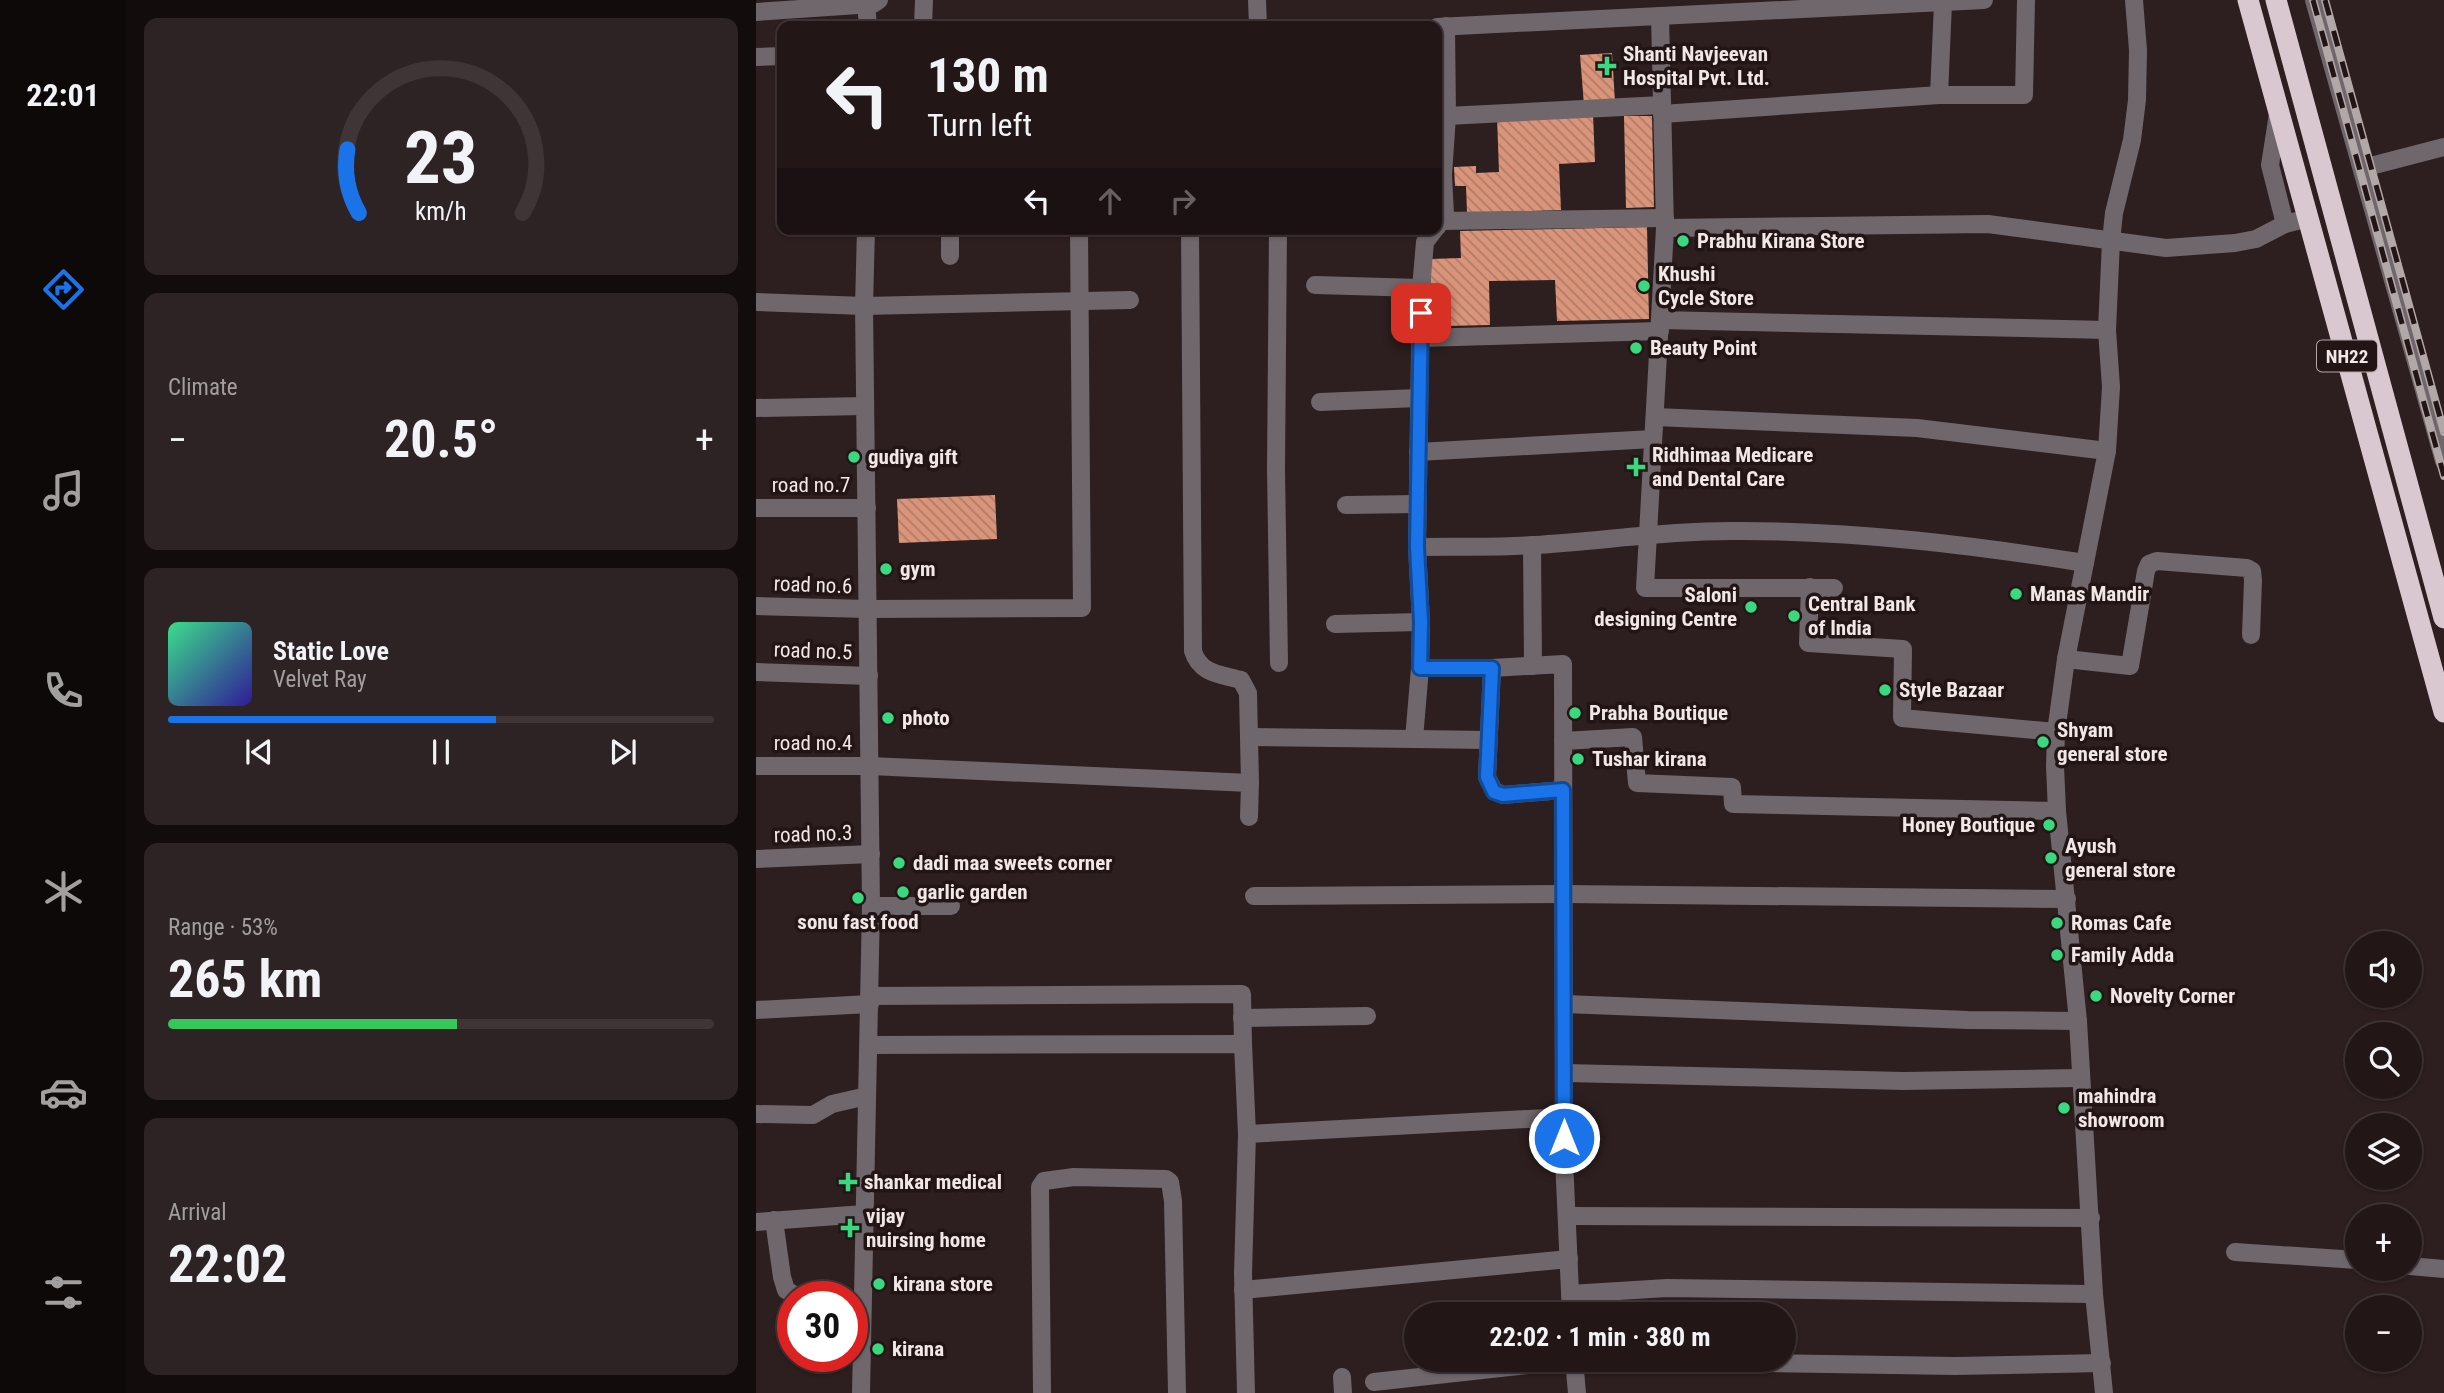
<!DOCTYPE html>
<meta charset="utf-8">
<style>
:root{--surface:#221617;--page:#2e2324;--text:#f1f3f6;--muted:#a29fa1;--line:#3f3536;--accent:#1a73e8}
body{margin:0;font-family:"Roboto Condensed",sans-serif;background:var(--page);color:var(--text);height:100vh;display:flex;flex-direction:column;font-size:26px;white-space:nowrap}
*{box-sizing:border-box;margin:0}
p{font-size:23px;color:var(--muted)}
.icon{flex:none;width:38px;height:38px;fill:none;stroke:currentColor;stroke-width:2;stroke-linecap:round;stroke-linejoin:round}
.map{position:relative;flex:1;overflow:hidden}
.panel{display:flex;flex-direction:column;gap:18px;padding:18px;background:#130c0d;width:630px}
.panel>*{flex:none}
.guide{position:absolute;left:21px;top:21px;width:665px;height:214px;border-radius:14px;box-shadow:0 2px 5px #0004,0 0 0 2px var(--line);background:#221617;color:var(--text);overflow:hidden}
.controls{position:absolute;left:1589px;top:931px;display:grid;gap:14px}
.controls a{display:grid;place-items:center;width:77px;height:77px;border-radius:50%;background:var(--surface);box-shadow:0 2px 5px #0004,0 0 0 2px var(--line);font-size:35px}
.speed{position:absolute;left:21px;top:1281px;display:flex;gap:14px;font-size:35px;font-weight:700;text-align:center}
.speed>*{display:grid;place-content:center;width:91px;height:91px;border-radius:50%;background:var(--surface);box-shadow:0 2px 5px #0004,0 0 0 2px var(--line);line-height:1}
.speed .limit{border:10px solid #d22;background:#fff;color:#111}
.pin{position:absolute;display:grid;place-items:center;width:60px;height:60px;color:#fff;margin:-30px;border-radius:14px;box-shadow:0 4px 10px #0006}
.me{position:absolute;width:77px;margin:-38px;rotate:0deg;stroke-linejoin:round;filter:drop-shadow(0 0 5px #0008)}
.turn{display:flex;align-items:center;gap:24px;height:147px;padding:0 35px;font-size:32px}
.turn .icon{width:91px;height:91px;stroke-width:2.5}
.turn b{display:block;font-size:49px;line-height:60px}
.lanes{display:flex;align-items:center;height:66px;padding:0 35px;background:#0003;justify-content:center;gap:35px;direction:ltr}
.lanes .off{opacity:.35}
.big{font-size:52px;font-weight:700;line-height:1.1}
.panel .tile{flex:1;display:flex;flex-direction:column;justify-content:center;gap:10px;min-width:0;padding:0 24px;border-radius:14px;background:var(--page)}
.panel .dial{align-items:center;gap:0}
.dial svg{height:182px;overflow:visible;fill:none;stroke:var(--line);stroke-width:7;stroke-linecap:round;text-anchor:middle}
.dial text{fill:var(--text);stroke:none}
.song{display:flex;align-items:center;gap:21px}
.cover{width:84px;height:84px;border-radius:10px;background:linear-gradient(135deg,hsl(150 70% 55%),hsl(250 70% 35%))}
.played{height:7px;border-radius:4px;background:linear-gradient(90deg,var(--accent) 60%,var(--line) 60%)}
.keys{display:flex;justify-content:space-around;direction:ltr}
.heat{display:flex;justify-content:space-between;align-items:center;font-size:38px;direction:ltr}
.charge{height:10px;border-radius:5px;background:linear-gradient(90deg,#34c759 53%,var(--line) 0)}
.trip{position:absolute;left:648px;top:1302px;width:392px;height:70px;border-radius:35px;background:var(--surface);box-shadow:0 2px 5px #0004,0 0 0 2px var(--line);font-weight:700;line-height:70px;text-align:center}
main{display:flex;flex:1;min-height:0}
.tab-bar{display:flex;flex-direction:column;width:126px;justify-content:space-around;align-items:center;background:#0e0909;color:var(--muted)}
.tab-bar .icon{width:49px;height:49px}
.tab-bar .selected{color:var(--accent)}
.tab-bar b{font-size:32px;color:var(--text)}
.map>svg:first-child{display:block}
.building{fill:url(#building-back-hatch)}
.lines{fill:none;stroke-linecap:round;stroke-linejoin:round}
.minor{stroke:#6f676b;stroke-width:18}
.highway{stroke:#dac8d1;stroke-width:21}
.rail-casing{stroke:#b3a8a8;stroke-width:8}
.rail{stroke:#231516;stroke-width:5;stroke-dasharray:16;stroke-linecap:butt}
.route-casing{stroke:#114b97;stroke-width:18}
.route{stroke:#1a73e8;stroke-width:12}
.poi-dot{fill:#3ad87f;stroke:#231516;stroke-width:2.5}
.labels{text-anchor:middle;stroke-width:7;stroke-linejoin:round;paint-order:stroke}
.shield{fill:#231516;stroke:#b3a8a8;stroke-width:2}
.shield-label{font-size:19px;font-weight:bold;fill:#f1e7e7}
.poi-label{font-size:21px;font-weight:bold;fill:#f1e7e7;stroke:#231516;text-anchor:start}
.street-label{font-size:21px;fill:#f1e7e7;stroke:#231516}
</style>
<main>
<nav class="tab-bar">
<b>22:01</b>
<svg class="icon selected" aria-label="directions" viewBox="0 0 24 24"><path d="M12 3l9 9-9 9-9-9zM9 14v-3h6M13 9l2 2-2 2"/></svg>
<svg class="icon" aria-label="music" viewBox="0 0 24 24"><path d="M9 18V5l10-2v13"/><circle cx="6" cy="18" r="3"/><circle cx="16" cy="16" r="3"/></svg>
<svg class="icon" aria-label="phone" viewBox="0 0 24 24"><path d="M5 4h4l2 5-3 2q2 4 5 5l2-3 5 2v4C11 20 4 13 5 4z"/></svg>
<svg class="icon" aria-label="climate" viewBox="0 0 24 24"><path d="M12 3v18M4 7l16 10M4 17L20 7"/></svg>
<svg class="icon" aria-label="car" viewBox="0 0 24 24"><path d="M5 17H2v-5l4-1 3-4h7l3 4 3 1v5h-3M9 17h6M6 11h13"/><circle cx="7" cy="17" r="2"/><circle cx="17" cy="17" r="2"/></svg>
<svg class="icon" aria-label="filters" viewBox="0 0 24 24"><path d="M4 7h16M4 17h16"/><circle cx="9" cy="7" r="2"/><circle cx="15" cy="17" r="2"/></svg>
</nav>
<section class="panel">
<div class="tile dial"><svg viewBox="0 0 100 80">
<path d="M14 69A42 42 0 1 1 86 69"/>
<path d="M14 69A42 42 0 0 1 9 41" stroke="#1a73e8"/>
<text x="50" y="56" font-size="32" font-weight="700">23</text>
<text x="50" y="72" font-size="11">km/h</text>
</svg></div>
<div class="tile"><p>Climate</p>
<div class="heat"><a>−</a><b class="big">20.5°</b><a>+</a></div>
</div>
<div class="tile">
<div class="song"><i class="cover"></i><div><b>Static Love</b><p>Velvet Ray</p></div></div>
<div class="played"></div>
<div class="keys"><svg class="icon" aria-label="previous" viewBox="0 0 24 24"><path d="M18 5L8 12l10 7zM5 5v14"/></svg><svg class="icon" aria-label="pause" viewBox="0 0 24 24"><path d="M8 5v14M16 5v14"/></svg><svg class="icon" aria-label="next" viewBox="0 0 24 24"><path d="M6 5l10 7-10 7zM19 5v14"/></svg></div>
</div>
<div class="tile"><p>Range · 53%</p><b class="big">265 km</b><div class="charge"></div></div>
<div class="tile"><p>Arrival</p><b class="big">22:02</b></div>
</section>
<div class="map">
<svg width="1688" height="1393" viewBox="0 0 1688 1393">
<defs>
<pattern id="building-back-hatch" width="6" height="6" patternUnits="userSpaceOnUse" patternTransform="scale(1.75)"><rect width="6" height="6" fill="#da9479"/><path d="M-1 5l2 2M0 0l6 6M5-1l2 2" fill="none" stroke="#ae7c69"/></pattern>
</defs>
<rect width="100%" height="100%" fill="#2d1e1f"/>
<!-- building -->
<g class="building">
<polygon points="856,53 859,102 828,105 824,55"/>
<polygon points="837,114 839,162 803,164 805,210 711,213 710,186 699,186 698,167 720,166 720,173 743,172 741,117"/>
<polygon points="868,116 896,116 898,207 870,208"/>
<polygon points="891,227 893,319 801,321 799,280 733,281 734,325 690,326 690,310 675,310 674,259 705,258 704,231"/>
<polygon points="239,495 241,539 143,543 141,499"/>
</g>
<g class="lines">
<!-- minor -->
<g class="minor">
<polyline points="501,0 502,26"/>
<polyline points="1558,0 1688,461"/>
<polyline points="110,4 112,26"/>
<polyline points="0,12 117,4 123,0"/>
<polyline points="904,16 909,228 889,588 1078,588"/>
<polyline points="167,26 168,0"/>
<polyline points="681,27 1228,0"/>
<polyline points="0,57 26,56"/>
<polyline points="1183,95 1187,3"/>
<polyline points="906,114 1183,95 1268,95 1270,0"/>
<polyline points="1522,114 1514,165 1529,224"/>
<polyline points="691,116 906,105"/>
<polyline points="1607,168 1688,147"/>
<polyline points="681,175 687,175 691,116 690,26"/>
<polyline points="684,221 909,218"/>
<polyline points="681,227 689,215 687,175"/>
<polyline points="909,228 1232,224 1410,248 1479,243 1500,239 1529,224 1553,218"/>
<path d="M434 229 437 651C444 674 464 674 485 680L492 693 494 783"/>
<polyline points="522,229 520,469 523,663"/>
<polyline points="194,256 194,229"/>
<polyline points="559,285 665,288"/>
<polyline points="0,302 108,306 374,300"/>
<polyline points="904,320 1351,330"/>
<polyline points="665,338 904,331"/>
<polyline points="564,402 662,398"/>
<polyline points="0,408 109,406"/>
<polyline points="899,417 1161,428 1351,451"/>
<polyline points="662,452 897,439"/>
<polyline points="590,505 661,504"/>
<polyline points="0,508 111,508"/>
<polyline points="776,545 777,666"/>
<path d="M661 547C700 546 739 548 778 545 847 541 916 530 985 531 1101 531 1215 545 1329 563"/>
<polyline points="1054,587 1052,643 1147,649 1146,718 1300,732"/>
<polyline points="0,606 112,609 326,608 323,229"/>
<polyline points="579,624 665,622 661,547 665,288 669,242 679,229"/>
<polyline points="1310,659 1374,666 1390,571 1393,564 1401,561 1491,568 1496,571 1497,580 1495,635"/>
<polyline points="664,668 665,622"/>
<polyline points="736,668 731,777 738,791 747,795 807,790"/>
<polyline points="0,672 113,676"/>
<polyline points="494,737 658,739 664,668 736,668 807,664 808,1159 815,1314"/>
<polyline points="658,739 732,740"/>
<polyline points="807,741 877,737 881,783 976,787 977,804 1301,811"/>
<polyline points="0,766 114,766 494,783 493,817"/>
<polyline points="0,859 115,854"/>
<polyline points="498,896 809,894 1311,899"/>
<polyline points="115,906 195,906"/>
<polyline points="114,996 486,994 487,1044"/>
<polyline points="809,1004 1212,1020 1322,1021"/>
<polyline points="0,1010 114,1004"/>
<polyline points="486,1018 611,1016"/>
<polyline points="113,1045 487,1044 491,1134"/>
<polyline points="809,1073 1148,1081 1324,1078"/>
<polyline points="0,1114 57,1115 76,1104 111,1096"/>
<polyline points="811,1216 1335,1218"/>
<polyline points="18,1220 26,1277 30,1290 42,1297"/>
<polyline points="0,1222 108,1214"/>
<polyline points="1479,1252 1601,1260"/>
<polyline points="1654,1266 1688,1269"/>
<polyline points="487,1290 813,1259"/>
<polyline points="814,1294 911,1288 1338,1294"/>
<polyline points="818,1360 821,1393"/>
<polyline points="586,1377 587,1393"/>
<polyline points="618,1382 818,1360 1199,1366 1346,1363"/>
<polyline points="105,1393 115,906 108,306 110,229"/>
<polyline points="286,1393 284,1187 288,1181 318,1177 410,1179 414,1182 417,1201 421,1393"/>
<polyline points="490,1393 487,1274 491,1134 809,1117"/>
<polyline points="1348,1393 1338,1294 1322,1021 1301,811 1299,766 1300,732 1310,659 1351,451 1355,387 1351,330 1355,241 1358,213 1376,140 1381,100 1382,50 1378,0"/>
</g>
<!-- highway -->
<g class="highway">
<polyline points="1492,0 1688,712"/>
<polyline points="1520,0 1688,618"/>
</g>
<defs>
<g id="rail">
<polyline points="1557,0 1688,476"/>
<polyline points="1569,0 1688,432"/>
</g>
</defs>
<!-- rail casing -->
<use href="#rail" class="rail-casing"/>
<!-- rail -->
<use href="#rail" class="rail"/>
</g>
<g class="lines">
<defs>
<polyline id="route" points="665,313 661,547 665,622 664,668 736,668 731,777 738,792 747,795 807,790 808,1138"/>
</defs>
<!-- route casing -->
<use href="#route" class="route-casing"/>
<!-- route -->
<use href="#route" class="route"/>
</g>
<!-- markers -->
<g class="poi-dot">
<path d="M847.5 55.5h7v7h7v7h-7v7h-7v-7h-7v-7h7z"/>
<circle cx="927" cy="241" r="7"/>
<circle cx="888" cy="286" r="7"/>
<circle cx="880" cy="348" r="7"/>
<circle cx="98" cy="457" r="7"/>
<path d="M876.5 456.5h7v7h7v7h-7v7h-7v-7h-7v-7h7z"/>
<circle cx="130" cy="569" r="7"/>
<circle cx="1260" cy="594" r="7"/>
<circle cx="995" cy="607" r="7"/>
<circle cx="1038" cy="616" r="7"/>
<circle cx="1129" cy="690" r="7"/>
<circle cx="819" cy="713" r="7"/>
<circle cx="132" cy="718" r="7"/>
<circle cx="1287" cy="742" r="7"/>
<circle cx="822" cy="759" r="7"/>
<circle cx="1293" cy="825" r="7"/>
<circle cx="1295" cy="858" r="7"/>
<circle cx="143" cy="863" r="7"/>
<circle cx="147" cy="892" r="7"/>
<circle cx="102" cy="898" r="7"/>
<circle cx="1301" cy="923" r="7"/>
<circle cx="1301" cy="955" r="7"/>
<circle cx="1340" cy="996" r="7"/>
<circle cx="1308" cy="1108" r="7"/>
<path d="M88.5 1171.5h7v7h7v7h-7v7h-7v-7h-7v-7h7z"/>
<path d="M90.5 1217.5h7v7h7v7h-7v7h-7v-7h-7v-7h7z"/>
<circle cx="123" cy="1284" r="7"/>
<circle cx="122" cy="1349" r="7"/>
</g>
<g class="labels">
<!-- shield labels -->
<rect class="shield" x="1561" y="340.5" width="60" height="31" rx="5"/>
<g class="shield-label">
<text x="1591" y="363">NH22</text>
</g>
<!-- poi labels -->
<g class="poi-label">
<text x="867" y="61">Shanti Navjeevan<tspan x="867" dy="24">Hospital Pvt. Ltd.</tspan></text>
<text x="941" y="248">Prabhu Kirana Store</text>
<text x="902" y="281">Khushi<tspan x="902" dy="24">Cycle Store</tspan></text>
<text x="894" y="355">Beauty Point</text>
<text x="896" y="462">Ridhimaa Medicare<tspan x="896" dy="24">and Dental Care</tspan></text>
<text x="112" y="464">gudiya gift</text>
<text x="144" y="576">gym</text>
<text x="1274" y="601">Manas Mandir</text>
<text x="981" y="602" text-anchor="end">Saloni<tspan x="981" dy="24">designing Centre</tspan></text>
<text x="1052" y="611">Central Bank<tspan x="1052" dy="24">of India</tspan></text>
<text x="1143" y="697">Style Bazaar</text>
<text x="833" y="720">Prabha Boutique</text>
<text x="146" y="725">photo</text>
<text x="1301" y="737">Shyam<tspan x="1301" dy="24">general store</tspan></text>
<text x="836" y="766">Tushar kirana</text>
<text x="1279" y="832" text-anchor="end">Honey Boutique</text>
<text x="1309" y="853">Ayush<tspan x="1309" dy="24">general store</tspan></text>
<text x="157" y="870">dadi maa sweets corner</text>
<text x="161" y="899">garlic garden</text>
<text x="102" y="929" text-anchor="middle">sonu fast food</text>
<text x="1315" y="930">Romas Cafe</text>
<text x="1315" y="962">Family Adda</text>
<text x="1354" y="1003">Novelty Corner</text>
<text x="1322" y="1103">mahindra<tspan x="1322" dy="24">showroom</tspan></text>
<text x="108" y="1189">shankar medical</text>
<text x="110" y="1223">vijay<tspan x="110" dy="24">nuirsing home</tspan></text>
<text x="137" y="1291">kirana store</text>
<text x="136" y="1356">kirana</text>
</g>
<!-- street labels -->
<g class="street-label">
<text x="55" y="492">road no.7</text>
<text transform="translate(57 585) rotate(2)" y="7">road no.6</text>
<text transform="translate(57 651) rotate(2)" y="7">road no.5</text>
<text x="57" y="750">road no.4</text>
<text transform="translate(57 834) rotate(-2)" y="7">road no.3</text>
</g>
</g>
</svg>
<div class="controls">
<a><svg class="icon" aria-label="sound" viewBox="0 0 24 24"><path d="M4 9h4l5-4v14l-5-4H4zM17 9q2 3 0 6"/></svg></a>
<a><svg class="icon" aria-label="search" viewBox="0 0 24 24"><circle cx="10" cy="10" r="6"/><path d="M15 15l6 6"/></svg></a>
<a><svg class="icon" aria-label="layers" viewBox="0 0 24 24"><path d="M12 4l9 5-9 5-9-5zM3 14l9 5 9-5"/></svg></a>
<a>+</a>
<a>−</a>
</div>
<div class="speed"><div class="limit">30</div></div>
<div class="pin" style="left:665px;top:313px;background:#d93025"><svg class="icon" aria-label="arrive" viewBox="0 0 24 24"><path d="M6 21V4h12l-3 4 3 4H6"/></svg></div>
<svg class="me" style="left:808px;top:1138px" viewBox="-20 -20 40 40"><circle r="17" fill="#1a73e8" stroke="#fff" stroke-width="3"/><path d="M0-11L8 9 0 5-8 9z" fill="#fff"/></svg>
<div class="trip">22:02 · 1 min · 380 m</div>
<div class="guide">
<div class="turn"><svg class="icon" aria-label="left" viewBox="0 0 24 24"><path d="M17 20v-9H6M10 6l-5 5 5 5"/></svg><div><b>130 m</b>Turn left</div></div>
<div class="lanes"><svg class="icon" aria-label="left" viewBox="0 0 24 24"><path d="M17 20v-9H6M10 6l-5 5 5 5"/></svg><svg class="icon off" aria-label="ahead" viewBox="0 0 24 24"><path d="M12 20V5M6 11l6-6 6 6"/></svg><svg class="icon off" aria-label="right" viewBox="0 0 24 24"><path d="M7 20v-9h11M14 6l5 5-5 5"/></svg></div>
</div>
</div>
</main>
